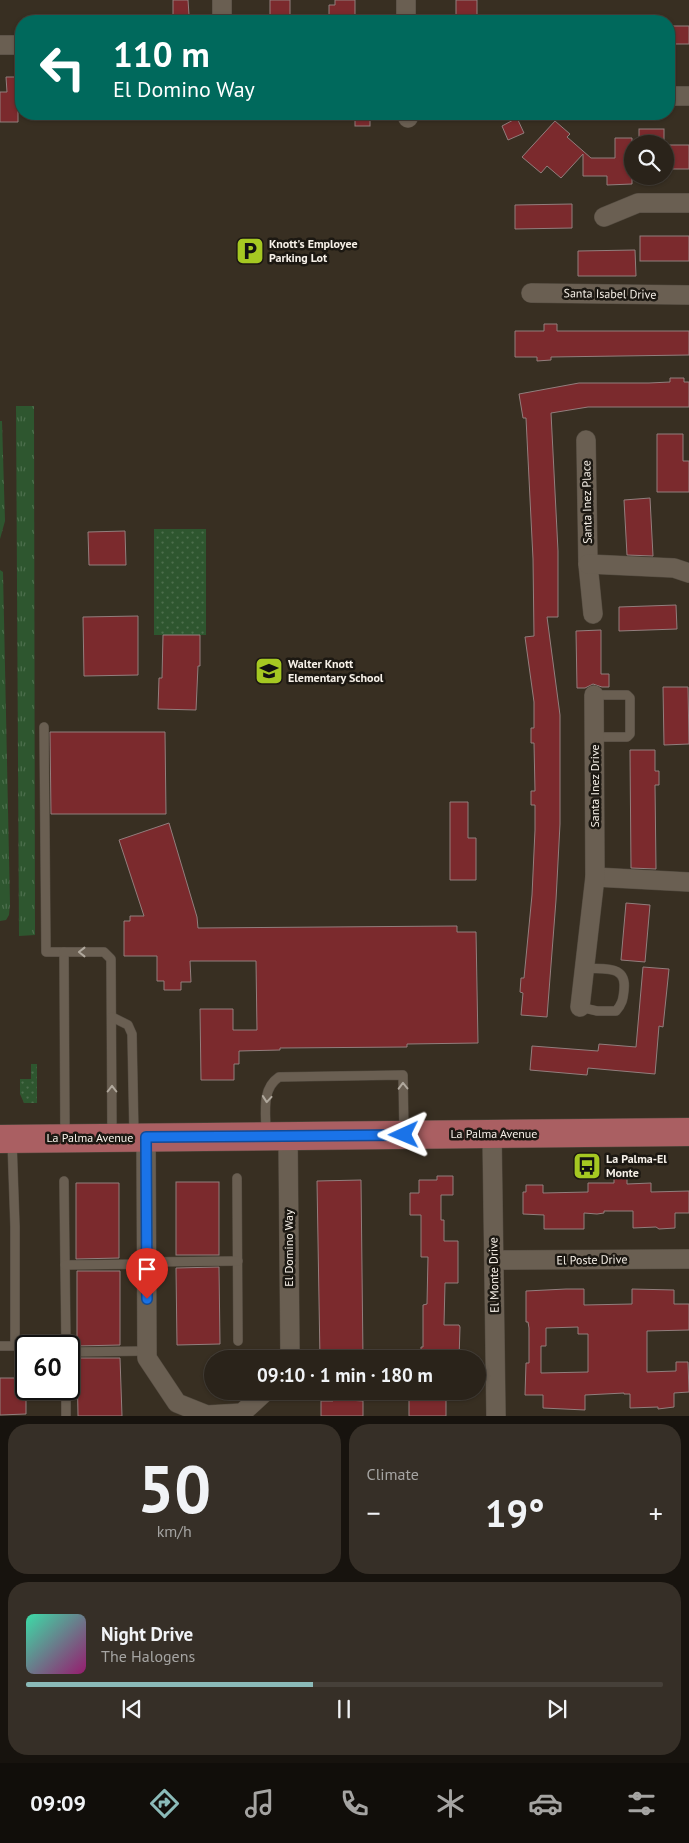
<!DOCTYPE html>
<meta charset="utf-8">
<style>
:root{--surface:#2a231a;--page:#362f27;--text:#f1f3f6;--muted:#a5a4a2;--line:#464039;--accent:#8bbbb9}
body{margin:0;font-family:"PT Sans",sans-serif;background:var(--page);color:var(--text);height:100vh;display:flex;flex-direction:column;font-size:19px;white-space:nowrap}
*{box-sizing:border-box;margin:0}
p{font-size:16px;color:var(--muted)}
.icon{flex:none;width:28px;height:28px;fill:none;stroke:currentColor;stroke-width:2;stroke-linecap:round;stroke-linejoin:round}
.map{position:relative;height:1416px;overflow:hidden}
.side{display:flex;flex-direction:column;gap:8px;padding:8px;background:#17130e;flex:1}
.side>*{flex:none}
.banner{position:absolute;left:15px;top:15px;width:660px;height:105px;border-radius:20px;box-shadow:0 1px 4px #0004,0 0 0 1px var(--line);background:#00695c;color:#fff;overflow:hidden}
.tools{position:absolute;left:624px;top:135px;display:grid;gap:10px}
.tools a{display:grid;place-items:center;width:50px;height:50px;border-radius:50%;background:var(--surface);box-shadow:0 1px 4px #0004,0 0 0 1px var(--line);font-size:25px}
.speed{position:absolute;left:15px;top:1335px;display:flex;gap:10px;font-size:25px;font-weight:700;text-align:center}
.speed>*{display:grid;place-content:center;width:65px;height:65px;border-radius:50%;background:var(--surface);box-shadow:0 1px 4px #0004,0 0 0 1px var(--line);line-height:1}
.speed .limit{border:2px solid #111;border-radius:8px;background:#fff;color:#111}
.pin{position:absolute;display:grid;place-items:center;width:42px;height:42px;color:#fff;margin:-51px -21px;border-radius:50% 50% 50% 0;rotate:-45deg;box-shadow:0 0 5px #0007}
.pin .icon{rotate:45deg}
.me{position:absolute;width:55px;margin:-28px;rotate:269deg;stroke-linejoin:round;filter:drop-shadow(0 0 4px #0008)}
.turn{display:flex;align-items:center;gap:18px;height:105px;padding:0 15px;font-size:22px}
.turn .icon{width:65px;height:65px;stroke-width:2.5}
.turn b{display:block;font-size:35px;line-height:42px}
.big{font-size:38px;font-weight:700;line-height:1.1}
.side .card{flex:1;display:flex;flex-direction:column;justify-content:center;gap:8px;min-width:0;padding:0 18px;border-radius:20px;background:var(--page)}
.side .dial{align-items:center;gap:0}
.dial b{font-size:65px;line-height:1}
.song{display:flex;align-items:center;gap:15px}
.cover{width:60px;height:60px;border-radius:8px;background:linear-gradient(135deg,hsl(160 70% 55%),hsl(320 70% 35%))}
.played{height:5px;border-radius:2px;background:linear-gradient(90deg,var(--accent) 45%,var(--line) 45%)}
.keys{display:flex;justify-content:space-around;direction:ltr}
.heat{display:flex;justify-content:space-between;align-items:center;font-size:28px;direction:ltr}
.side .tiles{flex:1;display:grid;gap:8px;grid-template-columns:1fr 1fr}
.card:last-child{grid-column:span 2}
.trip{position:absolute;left:204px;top:1350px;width:282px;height:50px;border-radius:25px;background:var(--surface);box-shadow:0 1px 4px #0004,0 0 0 1px var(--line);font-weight:700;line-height:50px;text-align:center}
.dock{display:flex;height:80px;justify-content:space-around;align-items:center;background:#110e0a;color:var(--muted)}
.dock .icon{width:35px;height:35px}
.dock .on{color:var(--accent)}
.dock b{font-size:22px;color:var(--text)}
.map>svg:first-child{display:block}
.grass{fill:url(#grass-tufts)}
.park{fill:url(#park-dots)}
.building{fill:#7b2a2d;stroke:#927e7d;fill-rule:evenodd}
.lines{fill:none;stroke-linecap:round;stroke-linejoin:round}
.service-casing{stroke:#534b40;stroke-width:10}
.minor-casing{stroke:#534b40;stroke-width:20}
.primary-casing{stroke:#534b40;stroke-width:29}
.service{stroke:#6a5f52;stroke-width:9}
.minor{stroke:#6a5f52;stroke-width:19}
.primary{stroke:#aa5f62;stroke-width:28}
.oneway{stroke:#b0a89d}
.route-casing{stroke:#114b97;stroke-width:12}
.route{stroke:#1a73e8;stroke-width:9}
.labels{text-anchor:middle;stroke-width:5;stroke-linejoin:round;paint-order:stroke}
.poi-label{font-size:12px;font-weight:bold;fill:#f6f0e8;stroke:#1c1812;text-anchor:start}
.street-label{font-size:12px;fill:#f6f0e8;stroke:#1c1812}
</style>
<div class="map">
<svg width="689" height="1416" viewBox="0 0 689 1416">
<defs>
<pattern id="grass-tufts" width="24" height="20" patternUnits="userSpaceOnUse" patternTransform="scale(1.25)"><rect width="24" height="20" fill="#2e562f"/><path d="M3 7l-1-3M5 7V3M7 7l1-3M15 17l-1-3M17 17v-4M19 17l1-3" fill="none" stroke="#4d6f4d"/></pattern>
<pattern id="park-dots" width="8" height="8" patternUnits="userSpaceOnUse" patternTransform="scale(1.25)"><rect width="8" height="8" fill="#2e562f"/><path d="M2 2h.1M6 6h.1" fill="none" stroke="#4d6f4d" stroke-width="1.8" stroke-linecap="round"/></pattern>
</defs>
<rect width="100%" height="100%" fill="#382f22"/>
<!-- grass -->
<g class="grass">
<polygon points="16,406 34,406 35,935 19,936"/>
<polygon points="0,421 2,421 5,521 0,539"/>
<polygon points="0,570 3,572 10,904 9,915 6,920 0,921"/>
</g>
<!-- park -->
<g class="park">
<rect x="154" y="529" width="52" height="106"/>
<polygon points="31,1064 37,1064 37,1103 24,1103 20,1094 20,1079 31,1079"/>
</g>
<!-- building -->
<g class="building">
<polygon points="173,0 188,0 189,15 173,15"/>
<rect x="270" y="0" width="20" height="21"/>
<polygon points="335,0 355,0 355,21 329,21 329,5 335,5"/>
<rect x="456" y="0" width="21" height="21"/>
<rect x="669" y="26" width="20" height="18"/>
<polygon points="6,77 21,77 21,94 18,94 18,122 0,122 0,92 7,92"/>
<rect x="355" y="114" width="15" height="12"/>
<polygon points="517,118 524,133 508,140 502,126"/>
<polygon points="555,121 570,134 567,137 591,158 615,158 615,138 632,138 632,184 607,185 607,176 583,176 583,154 561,178 547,166 541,173 522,157"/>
<rect x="639" y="129" width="25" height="15"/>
<rect x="665" y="145" width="24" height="24"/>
<polygon points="572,204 572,228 515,229 515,205"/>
<rect x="640" y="236" width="49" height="25"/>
<polygon points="635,250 636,276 578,276 578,251"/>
<polygon points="544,324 557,324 557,331 689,331 689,355 551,357 551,360 537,361 537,357 515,357 515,331 544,331"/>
<polygon points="670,378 684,378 684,382 689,382 689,407 588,407 551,413 558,551 558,617 547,617 560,715 560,824 556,900 547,1017 521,1015 523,993 520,992 521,978 524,978 532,895 535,830 535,805 531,805 531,791 535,791 534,743 531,743 531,728 534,728 534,702 525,637 534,636 533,559 526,418 523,418 519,394 579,383 649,383 670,382"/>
<polygon points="657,434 683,434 683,461 689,461 689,492 657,492"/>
<polygon points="650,498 653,556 627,555 624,500"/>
<polygon points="125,531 126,565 89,565 88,532"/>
<polygon points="676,605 677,629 619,631 619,607"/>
<polygon points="138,616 138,675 84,676 83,617"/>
<polygon points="601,630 601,674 609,674 609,687 602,687 593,684 585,688 577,688 576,631"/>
<polygon points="163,635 200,635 200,666 198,666 196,710 158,709 159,678 162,678"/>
<polygon points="663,687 688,687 689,744 664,745"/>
<polygon points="50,732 165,732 166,814 51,814"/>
<polygon points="630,750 655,750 655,771 659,771 659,785 655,785 656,869 631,868"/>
<polygon points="450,802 468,802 468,838 476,838 476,880 450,880"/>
<polygon points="169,823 197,917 198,928 457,926 457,932 476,932 478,1043 407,1044 407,1047 280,1048 280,1050 239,1051 239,1064 234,1064 234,1080 201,1080 200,1009 233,1009 233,1030 257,1030 256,961 190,961 191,982 181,982 181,990 164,990 164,981 157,981 157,956 124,956 124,921 130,921 130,916 144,916 119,840"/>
<polygon points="626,903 650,905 645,962 621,960"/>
<polygon points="643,967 669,969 663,1027 659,1026 655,1074 588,1068 587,1075 530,1070 532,1046 598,1051 599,1044 636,1047"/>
<polygon points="614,1175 627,1175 627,1184 651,1183 651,1192 689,1191 689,1213 675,1213 675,1228 659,1229 656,1227 633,1228 633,1211 604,1211 604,1213 597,1214 584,1213 584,1229 544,1229 544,1215 523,1214 523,1192 526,1192 526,1185 543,1185 543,1193 588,1192 588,1183 614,1183"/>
<polygon points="437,1176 453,1176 453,1195 441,1195 441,1220 444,1220 444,1241 458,1241 458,1283 445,1283 444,1325 459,1325 460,1327 459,1359 421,1359 421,1347 423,1347 423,1305 427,1304 428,1257 421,1257 421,1215 410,1215 410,1193 419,1193 419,1180 437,1180"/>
<polygon points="361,1180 363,1359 320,1359 317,1181"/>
<rect x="176" y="1182" width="43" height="73"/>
<polygon points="76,1183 119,1183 119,1258 76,1259"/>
<polygon points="219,1267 220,1344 177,1345 176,1268"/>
<polygon points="77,1271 120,1271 120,1345 77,1346"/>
<path d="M566 1289H584V1305L632 1304V1289L674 1290V1304H689V1330L647 1331V1372L676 1371V1362H688L689 1392 674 1393V1407L658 1409V1407L630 1408V1394H624V1393L585 1395V1410L543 1408V1395H525L526 1363H529V1328L528 1322H526V1291ZM578 1327V1334H588V1372L541 1373V1346H546V1328Z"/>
<polygon points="77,1358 120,1358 122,1416 78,1416"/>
<polygon points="0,1378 17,1378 17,1393 26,1393 26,1414 0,1415"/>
<polygon points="409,1391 446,1392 446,1416 409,1416"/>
<polygon points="333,1399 363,1401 363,1416 321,1416 321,1401 333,1401"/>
</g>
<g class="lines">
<defs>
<g id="service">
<polyline points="594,695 627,695 630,698 630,734 627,737 594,737"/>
<polyline points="44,727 46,952 64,952 65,1135"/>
<polyline points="64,952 104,952 111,959 112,1135"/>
<path d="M580 1007 597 1011H616C622 1004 623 1000 624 990 627 964 604 970 584 968"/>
<polyline points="112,1017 128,1025 132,1034 134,1135"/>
<path d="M266 1132C266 1113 261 1089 279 1077L403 1075 404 1132"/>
<polyline points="237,1178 238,1341"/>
<polyline points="64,1181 66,1346"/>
<polyline points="147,1262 238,1261"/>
<polyline points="65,1265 147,1264"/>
<polyline points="0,1346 15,1346 15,1227 12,1141"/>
<polyline points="69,1352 147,1351"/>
<polyline points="66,1416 66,1389"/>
</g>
<g id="minor">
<polyline points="406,0 406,21"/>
<polyline points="222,21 222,0"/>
<polyline points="0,45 21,45"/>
<polyline points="669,96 689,96"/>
<polyline points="408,114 408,118"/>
<polyline points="604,217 638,203 689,203"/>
<polyline points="531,293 689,295"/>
<polyline points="586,440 588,564 593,614"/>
<polyline points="588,564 674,568 689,573"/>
<polyline points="595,877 689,882"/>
<polyline points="580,1007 595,877 594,695"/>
<polyline points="492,1134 496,1416"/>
<polyline points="146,1137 147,1358 177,1403 207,1415 242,1413 266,1391"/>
<polyline points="494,1260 689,1259"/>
<polyline points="287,1359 290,1355 288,1136"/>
</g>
<polyline id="primary" points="0,1139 689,1132"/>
</defs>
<!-- service casing -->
<use href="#service" class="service-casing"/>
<!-- minor casing -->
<use href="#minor" class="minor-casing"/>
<!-- primary casing -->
<use href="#primary" class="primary-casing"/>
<!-- service -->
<use href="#service" class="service"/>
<!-- minor -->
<use href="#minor" class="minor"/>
<!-- primary -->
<use href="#primary" class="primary"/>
</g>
<!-- one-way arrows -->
<defs><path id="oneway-chevron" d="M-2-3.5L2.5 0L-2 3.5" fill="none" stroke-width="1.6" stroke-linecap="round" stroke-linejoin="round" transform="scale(1.25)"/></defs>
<g class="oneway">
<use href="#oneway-chevron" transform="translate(82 952) rotate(-180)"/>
<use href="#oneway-chevron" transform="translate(403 1086) rotate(-91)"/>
<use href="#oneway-chevron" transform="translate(112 1089) rotate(-90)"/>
<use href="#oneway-chevron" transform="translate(267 1099) rotate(95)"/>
</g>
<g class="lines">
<defs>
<polyline id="route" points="147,1299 146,1137 404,1135"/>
</defs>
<!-- route casing -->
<use href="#route" class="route-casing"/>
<!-- route -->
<use href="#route" class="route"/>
</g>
<!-- icons -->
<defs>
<symbol id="parking-square" viewBox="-11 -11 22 22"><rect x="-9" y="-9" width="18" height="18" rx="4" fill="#a5c822" stroke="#1c1812"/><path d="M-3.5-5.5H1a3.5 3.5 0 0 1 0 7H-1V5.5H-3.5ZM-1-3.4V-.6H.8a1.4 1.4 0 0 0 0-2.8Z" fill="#111"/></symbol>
<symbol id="school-square" viewBox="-11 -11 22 22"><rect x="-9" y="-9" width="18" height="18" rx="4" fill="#a5c822" stroke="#1c1812"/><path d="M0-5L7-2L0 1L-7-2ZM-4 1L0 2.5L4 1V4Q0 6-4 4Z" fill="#111"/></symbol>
<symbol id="bus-square" viewBox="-11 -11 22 22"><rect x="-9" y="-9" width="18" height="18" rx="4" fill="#a5c822" stroke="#1c1812"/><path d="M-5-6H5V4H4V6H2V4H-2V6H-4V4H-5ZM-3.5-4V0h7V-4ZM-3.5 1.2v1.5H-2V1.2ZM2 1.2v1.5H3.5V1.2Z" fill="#111"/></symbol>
</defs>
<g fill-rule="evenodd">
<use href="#parking-square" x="234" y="235" width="32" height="32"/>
<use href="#school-square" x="253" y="655" width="32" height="32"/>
<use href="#bus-square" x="571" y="1150" width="32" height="32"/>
</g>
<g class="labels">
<!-- poi labels -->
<g class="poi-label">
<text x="269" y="248">Knott's Employee<tspan x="269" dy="14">Parking Lot</tspan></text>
<text x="288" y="668">Walter Knott<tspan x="288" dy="14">Elementary School</tspan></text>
<text x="606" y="1163">La Palma-El<tspan x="606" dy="14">Monte</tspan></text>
</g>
<!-- street labels -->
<g class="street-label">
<text transform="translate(610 294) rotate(1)" y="4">Santa Isabel Drive</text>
<text transform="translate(587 502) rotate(-91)" y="4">Santa Inez Place</text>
<text transform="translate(595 786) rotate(-90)" y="4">Santa Inez Drive</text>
<text x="494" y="1138">La Palma Avenue</text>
<text x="90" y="1142">La Palma Avenue</text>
<text transform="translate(289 1248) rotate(-90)" y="4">El Domino Way</text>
<text transform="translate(592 1260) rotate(-1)" y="4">El Poste Drive</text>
<text transform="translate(494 1275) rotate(-91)" y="4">El Monte Drive</text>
</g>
</g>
</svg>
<div class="tools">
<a><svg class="icon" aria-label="search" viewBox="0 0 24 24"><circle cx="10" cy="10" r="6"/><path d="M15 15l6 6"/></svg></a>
</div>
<div class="speed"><div class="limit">60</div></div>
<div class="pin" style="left:147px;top:1299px;background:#d93025"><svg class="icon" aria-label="arrive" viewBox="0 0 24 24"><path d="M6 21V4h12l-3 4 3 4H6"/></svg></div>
<svg class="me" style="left:404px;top:1135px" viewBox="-20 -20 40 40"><path d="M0-17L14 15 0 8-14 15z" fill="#1a73e8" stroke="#fff" stroke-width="4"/></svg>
<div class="trip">09:10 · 1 min · 180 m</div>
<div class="banner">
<div class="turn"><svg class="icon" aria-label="left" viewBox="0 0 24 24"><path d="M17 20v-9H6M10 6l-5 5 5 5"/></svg><div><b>110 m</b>El Domino Way</div></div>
</div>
</div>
<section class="side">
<div class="tiles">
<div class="card dial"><b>50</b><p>km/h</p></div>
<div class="card"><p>Climate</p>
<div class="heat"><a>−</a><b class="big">19°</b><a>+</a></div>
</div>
<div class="card">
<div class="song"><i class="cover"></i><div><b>Night Drive</b><p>The Halogens</p></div></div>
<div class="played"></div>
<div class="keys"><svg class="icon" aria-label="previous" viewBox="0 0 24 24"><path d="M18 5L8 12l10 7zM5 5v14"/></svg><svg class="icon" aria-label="pause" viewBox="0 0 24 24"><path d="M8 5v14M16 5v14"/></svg><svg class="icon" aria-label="next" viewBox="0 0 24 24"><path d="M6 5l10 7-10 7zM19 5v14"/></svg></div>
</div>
</div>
</section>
<nav class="dock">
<b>09:09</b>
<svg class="icon on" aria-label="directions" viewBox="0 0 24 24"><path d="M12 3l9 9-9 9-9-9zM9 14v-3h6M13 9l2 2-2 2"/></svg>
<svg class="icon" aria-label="music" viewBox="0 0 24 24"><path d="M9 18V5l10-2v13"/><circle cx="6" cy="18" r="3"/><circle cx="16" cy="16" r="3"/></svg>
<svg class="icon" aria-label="phone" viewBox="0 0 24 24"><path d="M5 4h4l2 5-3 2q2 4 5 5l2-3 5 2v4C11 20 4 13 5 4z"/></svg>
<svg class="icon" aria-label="climate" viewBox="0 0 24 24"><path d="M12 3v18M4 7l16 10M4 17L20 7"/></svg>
<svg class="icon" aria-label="car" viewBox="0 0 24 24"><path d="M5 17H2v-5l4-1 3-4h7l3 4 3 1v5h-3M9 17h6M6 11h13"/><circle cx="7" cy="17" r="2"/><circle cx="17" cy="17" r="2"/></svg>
<svg class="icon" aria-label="filters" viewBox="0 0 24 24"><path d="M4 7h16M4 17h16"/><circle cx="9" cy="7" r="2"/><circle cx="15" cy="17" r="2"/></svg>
</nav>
